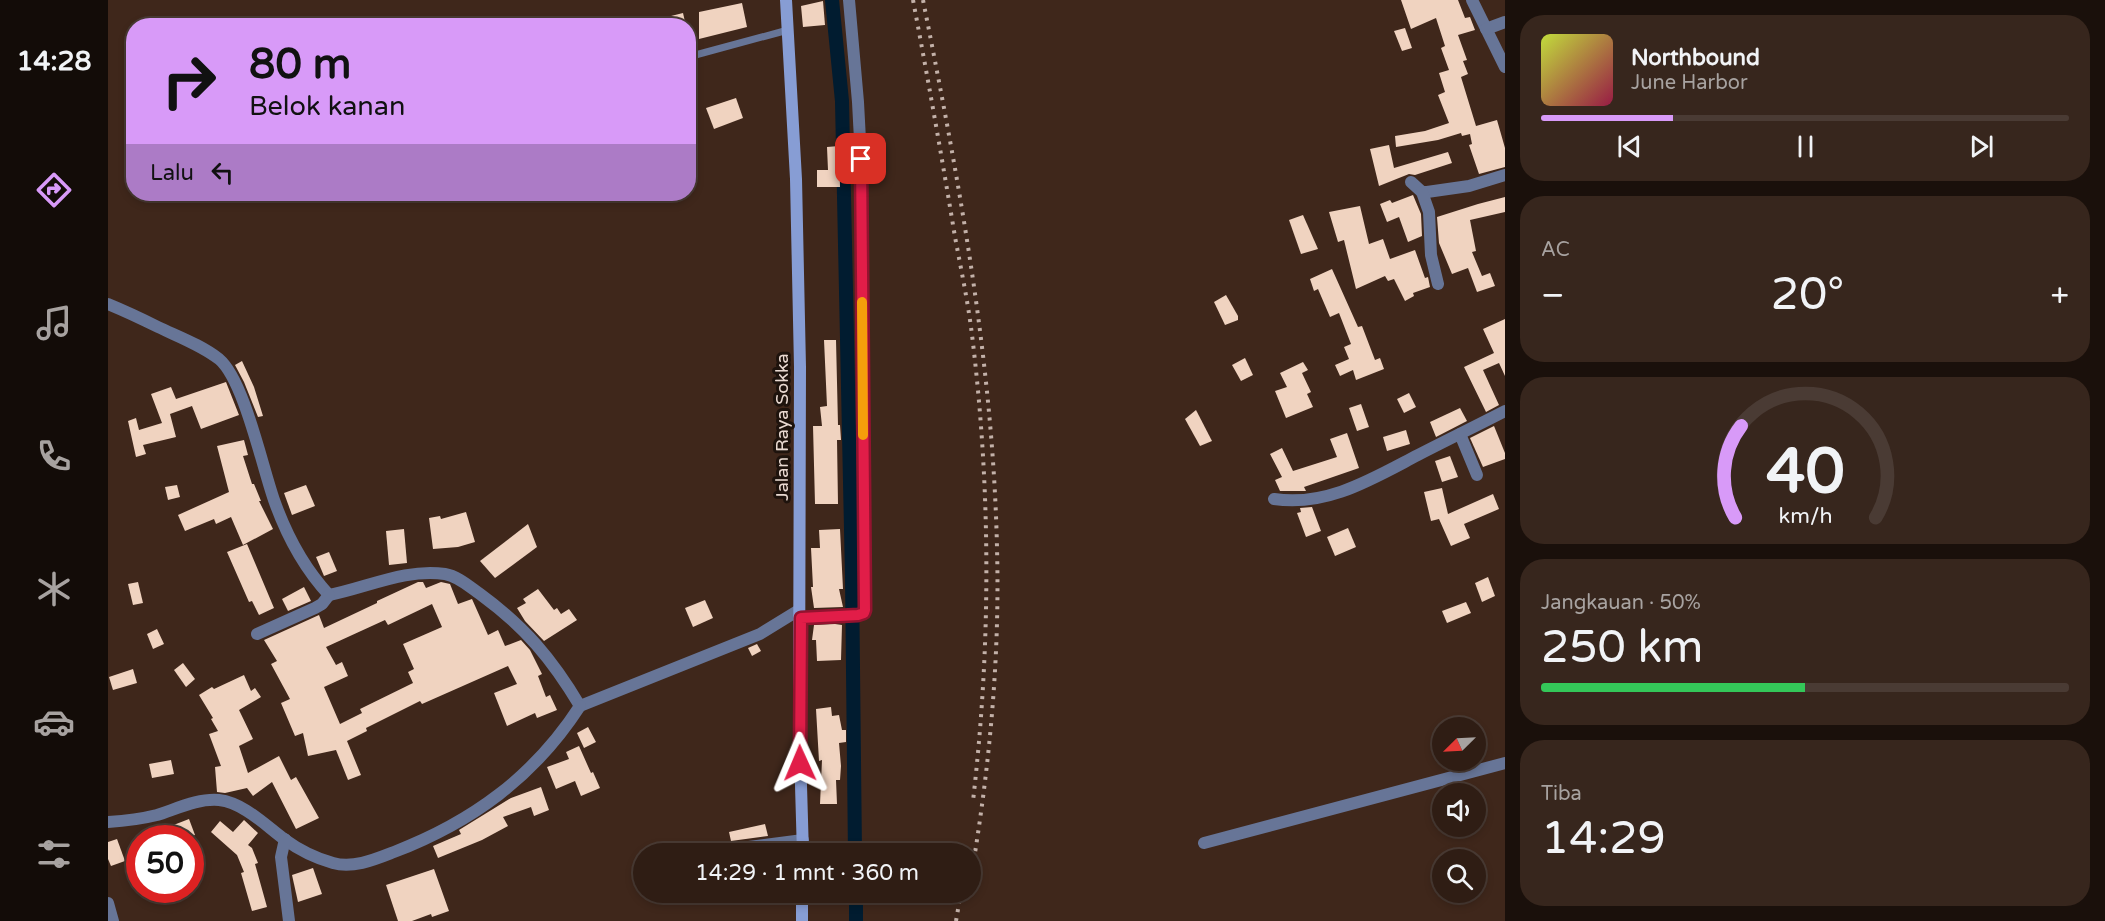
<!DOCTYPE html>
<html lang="id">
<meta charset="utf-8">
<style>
:root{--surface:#2f1d14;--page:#37261d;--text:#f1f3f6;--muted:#a7a2a0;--line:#4a3b34;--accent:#d89af8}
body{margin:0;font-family:"Varela Round",sans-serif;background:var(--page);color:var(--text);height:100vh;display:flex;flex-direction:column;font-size:22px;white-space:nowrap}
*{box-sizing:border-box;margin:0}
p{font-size:20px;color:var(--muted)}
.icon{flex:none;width:33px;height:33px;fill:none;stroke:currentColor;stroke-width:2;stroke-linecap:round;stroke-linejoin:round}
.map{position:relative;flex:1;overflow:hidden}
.side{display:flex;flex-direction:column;gap:15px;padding:15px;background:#1a100b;width:600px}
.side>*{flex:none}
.top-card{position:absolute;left:18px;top:18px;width:570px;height:183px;border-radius:24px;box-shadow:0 3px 9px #0003,0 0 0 2px var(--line);background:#d89af8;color:#111;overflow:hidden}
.needle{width:39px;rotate:246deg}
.tools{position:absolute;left:1324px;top:717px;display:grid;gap:12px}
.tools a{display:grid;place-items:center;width:54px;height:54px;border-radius:50%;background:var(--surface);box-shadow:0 3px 9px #0003,0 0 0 2px var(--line);font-size:30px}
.speed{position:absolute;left:18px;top:825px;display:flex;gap:12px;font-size:30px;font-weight:700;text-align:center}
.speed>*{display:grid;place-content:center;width:78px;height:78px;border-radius:50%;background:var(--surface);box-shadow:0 3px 9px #0003,0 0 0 2px var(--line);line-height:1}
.speed .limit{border:9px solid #d22;background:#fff;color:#111}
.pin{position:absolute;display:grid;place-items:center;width:51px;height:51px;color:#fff;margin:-26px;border-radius:12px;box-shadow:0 3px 9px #0006}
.me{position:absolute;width:66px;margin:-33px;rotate:359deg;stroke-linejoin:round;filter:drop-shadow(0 0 4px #0008)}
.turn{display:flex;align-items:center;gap:21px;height:126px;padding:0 24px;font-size:27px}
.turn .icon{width:78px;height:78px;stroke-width:2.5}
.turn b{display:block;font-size:42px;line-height:51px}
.then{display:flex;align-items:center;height:57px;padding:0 24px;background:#0003;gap:12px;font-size:22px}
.big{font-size:45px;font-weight:600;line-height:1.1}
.side .tile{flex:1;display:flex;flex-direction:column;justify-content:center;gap:9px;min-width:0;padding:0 21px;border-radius:24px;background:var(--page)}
.side .dial{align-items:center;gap:0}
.dial svg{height:156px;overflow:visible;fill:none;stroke:var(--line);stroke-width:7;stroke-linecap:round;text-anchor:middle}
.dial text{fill:var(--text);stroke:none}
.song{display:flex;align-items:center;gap:18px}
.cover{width:72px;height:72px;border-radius:9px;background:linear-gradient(135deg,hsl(70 70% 55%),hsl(340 70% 35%))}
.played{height:6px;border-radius:3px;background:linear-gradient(90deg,var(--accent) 25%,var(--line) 25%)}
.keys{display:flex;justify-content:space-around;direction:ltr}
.heat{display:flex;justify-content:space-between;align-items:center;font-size:33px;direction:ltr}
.charge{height:9px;border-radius:4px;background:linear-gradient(90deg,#34c759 50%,var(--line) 0)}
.trip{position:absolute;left:525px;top:843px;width:348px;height:60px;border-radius:30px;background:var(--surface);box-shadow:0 3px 9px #0003,0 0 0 2px var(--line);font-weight:600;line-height:60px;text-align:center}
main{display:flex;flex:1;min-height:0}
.tab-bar{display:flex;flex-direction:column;width:108px;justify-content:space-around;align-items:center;background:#130c08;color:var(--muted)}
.tab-bar .icon{width:42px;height:42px}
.tab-bar .on{color:var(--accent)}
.tab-bar b{font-size:27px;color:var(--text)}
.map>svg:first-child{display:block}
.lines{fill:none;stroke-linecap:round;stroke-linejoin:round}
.canal{stroke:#011c30;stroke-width:14}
.building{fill:#f0d3c0;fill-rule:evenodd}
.service{stroke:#677597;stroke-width:7}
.minor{stroke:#677597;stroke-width:12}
.secondary{stroke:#879dd4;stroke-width:12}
.rail{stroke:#c3b1a9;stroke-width:4;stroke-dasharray:3 6;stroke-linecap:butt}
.route-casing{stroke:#92132f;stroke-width:15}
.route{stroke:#e11d48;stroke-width:10}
.slow{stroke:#f59e0b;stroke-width:10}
.labels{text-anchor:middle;stroke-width:6;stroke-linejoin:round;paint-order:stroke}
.street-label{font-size:18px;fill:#e9d9d1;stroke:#1e130d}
</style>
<main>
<nav class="tab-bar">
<b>14:28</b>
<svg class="icon on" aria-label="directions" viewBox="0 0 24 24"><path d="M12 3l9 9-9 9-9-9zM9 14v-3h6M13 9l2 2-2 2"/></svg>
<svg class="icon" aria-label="music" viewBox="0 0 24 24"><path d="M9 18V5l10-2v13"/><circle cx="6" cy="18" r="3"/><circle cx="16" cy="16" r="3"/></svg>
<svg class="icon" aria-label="phone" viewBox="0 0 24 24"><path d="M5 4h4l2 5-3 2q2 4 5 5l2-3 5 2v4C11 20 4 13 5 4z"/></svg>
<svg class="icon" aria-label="climate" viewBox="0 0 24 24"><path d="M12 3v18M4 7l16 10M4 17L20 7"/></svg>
<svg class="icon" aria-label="car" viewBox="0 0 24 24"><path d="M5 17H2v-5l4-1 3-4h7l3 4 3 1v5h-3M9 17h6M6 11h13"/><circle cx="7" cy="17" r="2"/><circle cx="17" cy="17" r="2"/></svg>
<svg class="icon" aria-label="filters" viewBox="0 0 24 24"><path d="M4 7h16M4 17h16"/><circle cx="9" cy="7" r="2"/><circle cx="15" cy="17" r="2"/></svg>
</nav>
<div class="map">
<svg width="1397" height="921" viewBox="0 0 1397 921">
<rect width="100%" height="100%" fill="#3f271b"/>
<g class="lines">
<!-- canal -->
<g class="canal">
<polyline points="724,0 734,101 744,576 747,854"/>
<polyline points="748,892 748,921"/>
</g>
</g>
<!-- building -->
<g class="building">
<polygon points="1293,0 1350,0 1357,18 1362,17 1367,30 1350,35 1359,60 1355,61 1360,74 1353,77 1368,126 1389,120 1397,148 1397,167 1371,174 1361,145 1364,144 1362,134 1354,136 1353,133 1330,140 1288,147 1287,136 1317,131 1341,123 1330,95 1337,92 1331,73 1341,70 1333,48 1337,46 1328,18 1303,29"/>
<polygon points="715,1 717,25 695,27 693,6"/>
<polygon points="634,3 639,27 591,39 591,12"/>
<polygon points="575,13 578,26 565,26 563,16"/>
<polygon points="1297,28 1304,48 1294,51 1286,31"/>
<polygon points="628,98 635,118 606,129 598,108"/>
<polygon points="1281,145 1286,168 1340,152 1344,163 1307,175 1301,174 1271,186 1262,149"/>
<polygon points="731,146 732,187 709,187 709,170 720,170 719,147"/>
<polygon points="1305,195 1313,214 1314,236 1300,242 1291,217 1279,222 1272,204 1282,200 1284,203"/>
<polygon points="1397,197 1397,212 1362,220 1368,251 1364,252 1374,276 1382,273 1387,286 1369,292 1360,268 1344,274 1331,243 1329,217 1370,204"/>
<polygon points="1252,206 1261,244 1275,239 1282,259 1307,250 1317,278 1320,277 1322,287 1305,293 1306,296 1297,301 1286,279 1280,281 1277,276 1248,289 1236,240 1230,242 1221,212"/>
<polygon points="1195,215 1210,249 1193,254 1181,220"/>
<polygon points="1224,269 1250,327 1254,326 1267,360 1272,358 1276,369 1248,380 1245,370 1232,376 1227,365 1241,359 1236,347 1243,344 1231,313 1222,317 1210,289 1206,291 1202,279"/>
<polygon points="1118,295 1130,316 1130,320 1117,325 1106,302"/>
<polygon points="1397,319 1397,376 1391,363 1375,370 1391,405 1378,412 1356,367 1386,353 1375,329"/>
<polygon points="716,340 728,340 730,425 732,425 733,440 729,440 730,504 707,504 705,426 714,426 712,407 719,406"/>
<polygon points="1137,358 1145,375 1133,381 1124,365"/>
<polygon points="134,361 146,387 155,416 150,417 136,382 127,365"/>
<polygon points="1195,362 1200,370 1194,373 1203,392 1199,394 1205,407 1178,418 1167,391 1179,387 1172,373"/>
<polygon points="118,382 131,415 93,429 84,406 62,414 68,437 35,445 38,454 28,457 20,421 28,418 31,430 54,423 43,394 63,387 68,399"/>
<polygon points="1301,393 1308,407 1296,413 1289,399"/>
<polygon points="1253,404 1261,427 1249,431 1241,408"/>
<polygon points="1352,408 1359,421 1328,437 1322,422"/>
<polygon points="1088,410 1104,441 1092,446 1077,419"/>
<polygon points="1386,426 1397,453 1397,459 1375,467 1362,438"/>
<polygon points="1298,430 1302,444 1279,451 1275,437"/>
<polygon points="1239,433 1251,468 1196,487 1198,491 1172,491 1167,480 1174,477 1162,454 1174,448 1185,471 1229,457 1222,439"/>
<polygon points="136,440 140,455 135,456 144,484 146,484 153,501 151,501 165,529 135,545 123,517 108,524 106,519 77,531 70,515 121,492 109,446"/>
<polygon points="1342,456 1350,477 1334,482 1327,461"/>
<polygon points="69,485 72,497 60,500 57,487"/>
<polygon points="198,485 207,506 184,515 176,493"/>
<polygon points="1334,488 1340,514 1385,494 1391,509 1356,524 1362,538 1343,546 1331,519 1323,521 1316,492"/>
<polygon points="1204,507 1213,531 1198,537 1189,513 1193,512 1192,508"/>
<polygon points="358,512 367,542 350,547 325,549 321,518 332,516 333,519"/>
<polygon points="420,524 429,547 387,578 372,561"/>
<polygon points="1240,528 1248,547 1227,556 1219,537"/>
<polygon points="296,529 299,563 281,565 278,531"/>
<polygon points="732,529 735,589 731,589 735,607 706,608 703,587 705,587 703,548 712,548 711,530"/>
<polygon points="139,544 166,608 151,615 144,601 141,602 119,552"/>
<polygon points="221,552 229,571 216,576 208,557"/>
<polygon points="1380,577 1387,596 1374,602 1367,583"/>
<polygon points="30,582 35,603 25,605 20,584"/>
<path d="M310 582H315L318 588 333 582 342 584 350 604 364 599 380 635 390 630 397 646 413 640 422 650 434 674 430 676 438 697 442 695 449 710 429 718 427 713 399 726 386 693 409 684 400 666 314 704 312 701 258 728 259 731 239 741 253 775 240 780 228 750 200 756 195 733 187 736 173 703 182 699 163 664 169 661 156 640 211 615 216 628 269 603V601ZM324 604 334 627 295 644 306 669 300 672 305 683 252 709 254 713 232 724 216 687 240 676 234 662 228 665 218 647 277 620 280 625Z"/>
<polygon points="196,587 203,601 180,611 174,599"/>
<polygon points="430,589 446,610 449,608 453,614 461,609 469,620 436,641 417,621 409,608 418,603 415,599"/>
<polygon points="597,600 605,618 585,627 577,608"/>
<polygon points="1358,602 1363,613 1339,623 1334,611"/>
<polygon points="727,624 734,625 733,660 709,661 708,640 704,640 706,625"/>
<polygon points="49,629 56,644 45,649 39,634"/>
<polygon points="649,644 653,651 644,656 640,648"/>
<polygon points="75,663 87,679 78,687 66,670"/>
<polygon points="25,669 29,683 5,690 1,677"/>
<polygon points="136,675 143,691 147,688 153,697 131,710 145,739 131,746 140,773 171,756 183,780 188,777 211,818 188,829 164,782 145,796 139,788 117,793 109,792 107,767 113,766 101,734 110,731 103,719 105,718 91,695 104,687 106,689"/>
<polygon points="723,707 724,716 731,715 734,730 738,730 738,742 731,743 733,766 732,780 728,780 729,804 712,804 714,760 711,761 708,709"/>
<polygon points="480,727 488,742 476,748 469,733"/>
<polygon points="471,746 483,773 485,772 492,788 473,796 467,781 448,789 439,767 461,759 458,752"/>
<polygon points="63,760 66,774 44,778 41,764"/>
<polygon points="433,787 441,810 426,816 423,807 395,817 400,826 374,840 330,858 325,846 353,834 351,830 403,798"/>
<polygon points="81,819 87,835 78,838 68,838 63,826"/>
<polygon points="136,820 150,833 140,845 144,848 150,863 147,864 159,907 144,911 133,873 136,872 129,855 103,832 112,821 125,832"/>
<polygon points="657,824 660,836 623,841 621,832"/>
<polygon points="9,839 17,861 3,866 0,859 0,842"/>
<polygon points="595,841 597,854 576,854 575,844"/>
<polygon points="205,868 214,894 190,902 184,875"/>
<polygon points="326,869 341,911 324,917 323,914 304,921 290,921 278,885"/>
</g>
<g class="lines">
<!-- service -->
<polyline class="service" points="580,57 680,30"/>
<!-- minor -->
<g class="minor">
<polyline points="1364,0 1397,67"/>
<polyline points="1378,29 1397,22"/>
<polyline points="1303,182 1314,192 1319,192 1361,186 1397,175"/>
<polyline points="1314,192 1321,212 1323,255 1330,284"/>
<path d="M0 304C17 311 34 319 50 327 71 337 93 345 111 359 136 380 154 466 166 500 178 534 196 568 221 595 258 588 298 568 337 574 350 576 362 587 372 594 417 627 444 659 472 706L652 634 691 610"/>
<polyline points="1352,434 1369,475"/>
<path d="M1166 499C1219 507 1264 479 1310 455 1339 440 1368 426 1397 411"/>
<polyline points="693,617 750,615 756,613 757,610 753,159 750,102 741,0"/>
<polyline points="149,634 207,608 214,604 221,595"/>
<path d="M0 822C16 821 33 819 49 815 68 809 91 798 111 800 136 803 157 825 176 839 191 850 207 858 225 863 245 869 268 859 286 852 364 822 426 777 472 706"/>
<polyline points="177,839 173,857 181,921"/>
<polyline points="1096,843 1397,763"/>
<polyline points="609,851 695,840"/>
<polyline points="0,903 5,921"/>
</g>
<!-- secondary -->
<g class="secondary">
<polyline points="678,0 688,179 692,367 691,717 695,854"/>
<polyline points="694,921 694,892"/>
</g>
<!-- rail -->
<g class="rail">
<path d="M805 0C820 79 834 158 847 237 853 269 860 302 864 335 883 490 883 645 865 801"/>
<path d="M815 0C851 181 885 364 889 548 892 660 881 773 862 883"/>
<polyline points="848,921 853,892"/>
</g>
</g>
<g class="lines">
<defs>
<polyline id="route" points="692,763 693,618 750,615 756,613 757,610 753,159"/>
</defs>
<!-- route casing -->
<use href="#route" class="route-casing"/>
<!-- route -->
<use href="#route" class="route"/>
<!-- slow -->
<polyline class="slow" points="754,302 755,435"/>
</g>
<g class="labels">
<!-- street labels -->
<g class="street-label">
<text transform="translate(674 427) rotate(-90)" y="6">Jalan Raya Sokka</text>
</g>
</g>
</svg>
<div class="tools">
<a><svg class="needle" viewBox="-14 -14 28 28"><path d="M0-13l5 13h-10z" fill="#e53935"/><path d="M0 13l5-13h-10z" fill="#a7a2a0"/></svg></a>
<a><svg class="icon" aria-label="sound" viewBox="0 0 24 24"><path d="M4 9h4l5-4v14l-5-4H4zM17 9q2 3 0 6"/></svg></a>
<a><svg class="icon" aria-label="search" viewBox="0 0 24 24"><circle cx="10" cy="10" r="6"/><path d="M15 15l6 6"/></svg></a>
</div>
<div class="speed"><div class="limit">50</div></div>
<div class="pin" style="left:753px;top:159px;background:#d93025"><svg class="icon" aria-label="arrive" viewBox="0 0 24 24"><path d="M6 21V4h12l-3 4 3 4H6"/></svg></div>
<svg class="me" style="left:692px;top:763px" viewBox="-20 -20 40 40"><path d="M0-17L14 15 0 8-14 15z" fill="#e11d48" stroke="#fff" stroke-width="4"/></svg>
<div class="trip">14:29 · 1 mnt · 360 m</div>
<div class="top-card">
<div class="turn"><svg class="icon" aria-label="right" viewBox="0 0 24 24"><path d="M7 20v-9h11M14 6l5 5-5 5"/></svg><div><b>80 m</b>Belok kanan</div></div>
<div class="then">Lalu<svg class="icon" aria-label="left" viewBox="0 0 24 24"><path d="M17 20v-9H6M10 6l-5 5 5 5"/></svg></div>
</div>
</div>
<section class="side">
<div class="tile">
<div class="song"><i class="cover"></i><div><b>Northbound</b><p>June Harbor</p></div></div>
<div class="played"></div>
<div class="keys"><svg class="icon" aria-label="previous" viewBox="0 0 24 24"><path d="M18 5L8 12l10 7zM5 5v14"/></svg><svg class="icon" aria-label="pause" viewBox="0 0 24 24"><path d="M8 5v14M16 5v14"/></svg><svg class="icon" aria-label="next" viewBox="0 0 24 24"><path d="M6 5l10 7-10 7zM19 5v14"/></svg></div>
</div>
<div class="tile"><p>AC</p>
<div class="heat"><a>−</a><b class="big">20°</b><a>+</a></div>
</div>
<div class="tile dial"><svg viewBox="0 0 100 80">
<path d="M14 69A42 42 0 1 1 86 69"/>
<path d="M14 69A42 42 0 0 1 17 22" stroke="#d89af8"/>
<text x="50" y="56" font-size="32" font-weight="700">40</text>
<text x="50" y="72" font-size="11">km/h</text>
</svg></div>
<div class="tile"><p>Jangkauan · 50%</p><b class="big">250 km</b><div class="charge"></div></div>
<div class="tile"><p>Tiba</p><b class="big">14:29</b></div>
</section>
</main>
